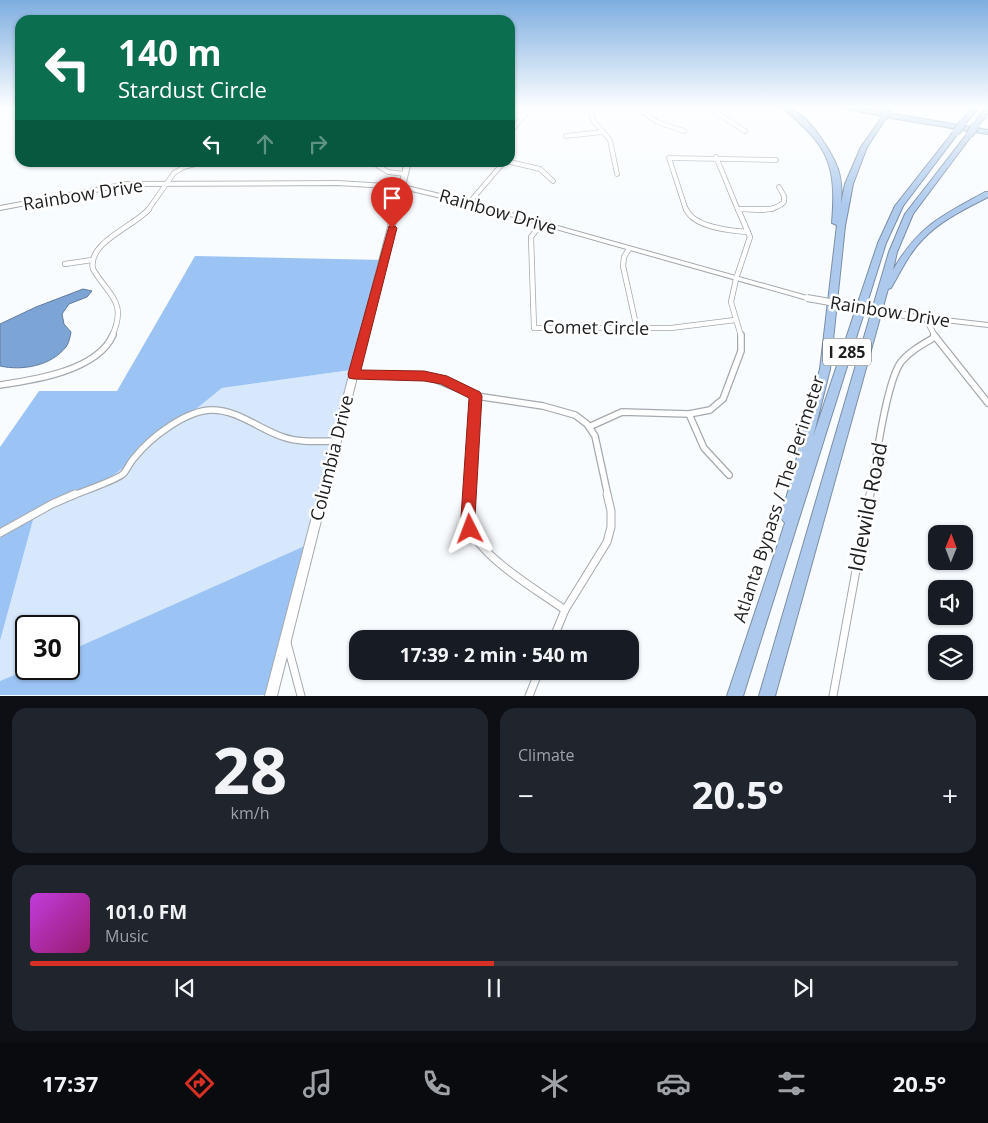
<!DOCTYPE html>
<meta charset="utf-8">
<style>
:root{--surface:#171b24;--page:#20242c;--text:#f1f3f6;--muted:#9ea1a6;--line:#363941;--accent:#d93025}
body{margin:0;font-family:"Open Sans",sans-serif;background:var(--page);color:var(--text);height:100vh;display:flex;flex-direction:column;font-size:19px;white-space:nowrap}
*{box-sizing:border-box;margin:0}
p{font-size:16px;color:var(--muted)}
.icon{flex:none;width:28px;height:28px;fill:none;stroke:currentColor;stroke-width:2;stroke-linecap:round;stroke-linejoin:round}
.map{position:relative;height:696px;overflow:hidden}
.sheet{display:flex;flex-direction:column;gap:12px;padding:12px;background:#0d0f14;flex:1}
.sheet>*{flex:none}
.hud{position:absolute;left:15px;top:15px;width:500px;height:152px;border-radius:15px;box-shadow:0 1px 4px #0004;background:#0b6e4f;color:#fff;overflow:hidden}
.needle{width:32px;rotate:1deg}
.buttons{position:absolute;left:928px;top:525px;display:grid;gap:10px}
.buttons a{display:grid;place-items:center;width:45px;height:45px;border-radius:10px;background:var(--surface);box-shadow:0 1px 4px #0004;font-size:25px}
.speed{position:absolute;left:15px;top:615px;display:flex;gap:10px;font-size:25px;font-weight:700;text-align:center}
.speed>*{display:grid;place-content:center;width:65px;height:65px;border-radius:50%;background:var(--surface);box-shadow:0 1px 4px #0004;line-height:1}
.speed .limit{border:2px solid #111;border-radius:8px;background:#fff;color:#111}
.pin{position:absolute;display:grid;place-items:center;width:42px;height:42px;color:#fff;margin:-51px -21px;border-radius:50% 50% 50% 0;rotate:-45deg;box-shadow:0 0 5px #0007}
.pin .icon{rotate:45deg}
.me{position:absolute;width:55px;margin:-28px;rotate:357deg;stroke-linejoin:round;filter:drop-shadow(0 0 4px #0008)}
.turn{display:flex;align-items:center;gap:18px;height:105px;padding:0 20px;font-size:22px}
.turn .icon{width:65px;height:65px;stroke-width:2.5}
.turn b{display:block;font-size:35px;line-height:42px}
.lanes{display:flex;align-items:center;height:48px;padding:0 20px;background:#0003;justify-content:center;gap:25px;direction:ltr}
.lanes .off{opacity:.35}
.big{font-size:38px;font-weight:700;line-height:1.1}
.sheet .widget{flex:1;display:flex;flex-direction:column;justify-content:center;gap:8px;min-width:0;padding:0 18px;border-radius:15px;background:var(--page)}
.sheet .dial{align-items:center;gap:0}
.dial b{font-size:65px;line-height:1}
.song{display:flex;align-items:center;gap:15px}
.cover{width:60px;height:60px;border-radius:8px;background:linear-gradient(135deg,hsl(290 70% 55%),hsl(320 70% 35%))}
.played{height:5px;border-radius:2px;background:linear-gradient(90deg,var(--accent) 50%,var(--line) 50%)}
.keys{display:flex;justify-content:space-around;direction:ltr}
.heat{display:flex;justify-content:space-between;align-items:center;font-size:28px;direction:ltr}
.sheet .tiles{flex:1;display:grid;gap:12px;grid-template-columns:1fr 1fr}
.widget:last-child{grid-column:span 2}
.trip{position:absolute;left:349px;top:630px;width:290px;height:50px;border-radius:15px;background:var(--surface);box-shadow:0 1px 4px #0004;font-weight:700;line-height:50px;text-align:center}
.menu{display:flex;height:80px;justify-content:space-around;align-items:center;background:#090b0e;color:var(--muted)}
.menu .icon{width:35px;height:35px}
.menu .on{color:var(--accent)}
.menu b{font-size:22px;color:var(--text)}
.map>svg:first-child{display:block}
.green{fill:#d7e8fd}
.forest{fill:#9bc4f5}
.water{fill:#7ca4d4;stroke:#607c9e}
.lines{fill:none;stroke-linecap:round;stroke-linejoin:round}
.minor-far3-casing{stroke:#a5a9ae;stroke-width:5.5}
.minor-far2-casing{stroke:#a5a9ae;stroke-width:6}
.minor-far1-casing{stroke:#a5a9ae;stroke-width:8}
.minor-casing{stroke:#a5a9ae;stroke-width:9}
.tertiary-casing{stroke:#a5a9ae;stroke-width:2}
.secondary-casing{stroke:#a5a9ae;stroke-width:2}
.motorway-casing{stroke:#7b8ea5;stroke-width:2}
.minor-far3{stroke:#fff;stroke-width:4}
.minor-far2{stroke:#fff;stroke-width:4.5}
.minor-far1{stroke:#fff;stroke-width:5.5}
.minor{stroke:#fff;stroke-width:7}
.tertiary{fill:#fff;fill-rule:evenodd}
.secondary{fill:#fff;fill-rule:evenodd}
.motorway{fill:#adcaed;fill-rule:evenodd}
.tertiary-bridge-casing{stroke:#a5a9ae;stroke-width:8;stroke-linecap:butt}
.motorway-bridge-casing{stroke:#7b8ea5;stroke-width:9;stroke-linecap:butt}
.tertiary-bridge{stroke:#fff;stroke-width:6}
.motorway-bridge{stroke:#adcaed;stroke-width:7}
.route{fill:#d93025;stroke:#8d1f18}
.labels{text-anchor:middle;stroke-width:5;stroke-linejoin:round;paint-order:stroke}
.shield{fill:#fff;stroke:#616263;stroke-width:1}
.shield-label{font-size:16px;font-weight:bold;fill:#1d1e20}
.street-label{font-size:18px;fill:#1d1e20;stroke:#fff}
.near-street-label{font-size:21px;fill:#1d1e20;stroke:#fff}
</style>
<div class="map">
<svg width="988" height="696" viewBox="0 0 988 696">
<rect width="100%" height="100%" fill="#f9fcff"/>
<!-- green -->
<polygon class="green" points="351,370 309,544 69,651 69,626 26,626 26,669 28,669 0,681 0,641 36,509 98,488 222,388"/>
<!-- forest -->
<g class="forest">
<polygon points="195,256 383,260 351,370 222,388 98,488 36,509 0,641 0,447 39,391 117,391"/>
<polygon points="309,544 270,695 0,695 0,681 28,669 69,669 69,651"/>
</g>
<!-- water -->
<path class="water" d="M83 289 92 291 87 297 69 304 62 314 64 324 71 332C70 337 69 343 66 347 51 366 22 371 0 366V324L36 307Z"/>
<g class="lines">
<defs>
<g id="minor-far3">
<polyline points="590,108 594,122 610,140 617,174"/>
<polyline points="638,108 657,122 684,131"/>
<polyline points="709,108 745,131"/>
<polyline points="510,114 522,117"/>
<polyline points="566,136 603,132"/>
<polyline points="510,150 511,131 530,108"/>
<polyline points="716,157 738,210"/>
<polyline points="372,162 388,172 405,174"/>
<polyline points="510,162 540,169 553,181"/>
<polyline points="469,203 504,162"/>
<path d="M740 209C754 210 773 213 784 202V196L779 187"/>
<polyline points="148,210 174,173 184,167 203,162"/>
<polyline points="686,210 669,158 776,160"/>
</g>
<g id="minor-far2">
<path d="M686 209C693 227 731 231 748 232"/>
<polyline points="738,209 750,237 736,279 731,302 741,336"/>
<polyline points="740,209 772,209"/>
<polyline points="541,224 531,237 534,328 671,328 735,320"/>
<polyline points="629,249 624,257 623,266 637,329"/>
<polyline points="65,264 92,260"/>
<polyline points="926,319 935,336"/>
<path d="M112 336C128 301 108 295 93 269 87 242 135 226 149 209"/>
</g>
<g id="minor-far1">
<polyline points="934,335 988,403"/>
<polyline points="354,374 430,377 476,396 543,406 575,415 587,424 595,436 608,496"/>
<path d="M0 385C34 380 97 371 113 335"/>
<polyline points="689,414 704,448 729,475"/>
<polyline points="591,426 622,412 689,414 710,410 723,399 741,351 741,335"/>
<path d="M72 496C81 492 120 479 124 473 128 468 130 462 135 457 150 438 186 410 212 410 238 410 259 429 283 437 300 443 318 441 336 441"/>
<polyline points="469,496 476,396"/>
<path d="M870 496C875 467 886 382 901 362 910 351 923 344 935 337"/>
</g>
<g id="minor">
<path d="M469 494C469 505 466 519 470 529 485 560 537 590 565 610"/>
<polyline points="0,533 52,504 75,494"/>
<polyline points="553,639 565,610 607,542 611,527 611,511 607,494"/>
<polyline points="287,643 301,696"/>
<polyline points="529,696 539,671"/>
<polyline points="833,696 870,494"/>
</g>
<g id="tertiary">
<polygon points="338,181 403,185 469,201 807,296 810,298 807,300 467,204 403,189 338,185 127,186 0,210 0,206 127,182"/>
<polygon points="908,314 910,314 988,323 988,327 910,318 908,318 907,316"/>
</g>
<polygon id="secondary" points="405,162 411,162 277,696 265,696"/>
<g id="motorway">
<path d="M782 108C785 108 788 108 790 109 808 114 832 152 838 169 842 181 842 192 841 204L845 184 861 147 883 116 842 108H859L988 130V134L885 117 886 118 867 147 853 184 845 226 830 369 813 437 878 243 895 206 954 131 959 132 903 206 886 243 743 696H727L785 523 781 518 820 369 837 225 832 223C837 164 828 145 782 108Z"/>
<polygon points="971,108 978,108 965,124 961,124 960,123"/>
<polygon points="985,108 988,108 988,113 978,126 974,126 973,125"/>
<path d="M967 134 972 135 913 214 897 252 893 270C919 225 942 216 985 192H988V197C965 209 941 220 923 239 909 253 901 271 891 288L888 289 775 696H759L889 252 905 214Z"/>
</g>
</defs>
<!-- minor-far3 casing -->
<use href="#minor-far3" class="minor-far3-casing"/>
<!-- minor-far2 casing -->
<use href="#minor-far2" class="minor-far2-casing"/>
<!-- minor-far1 casing -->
<use href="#minor-far1" class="minor-far1-casing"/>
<!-- minor casing -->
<use href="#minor" class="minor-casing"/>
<!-- tertiary casing -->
<use href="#tertiary" class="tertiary-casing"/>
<!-- secondary casing -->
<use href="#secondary" class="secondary-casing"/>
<!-- motorway casing -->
<use href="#motorway" class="motorway-casing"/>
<!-- minor-far3 -->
<use href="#minor-far3" class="minor-far3"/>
<!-- minor-far2 -->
<use href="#minor-far2" class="minor-far2"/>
<!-- minor-far1 -->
<use href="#minor-far1" class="minor-far1"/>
<!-- minor -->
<use href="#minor" class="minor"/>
<!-- tertiary -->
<use href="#tertiary" class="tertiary"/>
<!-- secondary -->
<use href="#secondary" class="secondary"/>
<!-- motorway -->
<use href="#motorway" class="motorway"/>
<defs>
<polyline id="tertiary-bridge" points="807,298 910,316"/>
<g id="motorway-bridge">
<polyline points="883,118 890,108"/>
<polyline points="956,132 963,123"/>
<polyline points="969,135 976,125"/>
</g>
</defs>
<!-- tertiary-bridge casing -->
<use href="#tertiary-bridge" class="tertiary-bridge-casing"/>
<!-- motorway-bridge casing -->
<use href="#motorway-bridge" class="motorway-bridge-casing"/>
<!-- tertiary-bridge -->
<use href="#tertiary-bridge" class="tertiary-bridge"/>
<!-- motorway-bridge -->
<use href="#motorway-bridge" class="motorway-bridge"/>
</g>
<!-- sky -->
<linearGradient id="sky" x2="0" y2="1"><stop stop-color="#7daee0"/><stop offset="0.52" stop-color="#fcfeff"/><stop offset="1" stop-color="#fcfeff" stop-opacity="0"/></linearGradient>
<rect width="988" height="206" fill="url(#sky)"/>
<!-- route -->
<polygon class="route" points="389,226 395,226 397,228 361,370 424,371 447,376 480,392 482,396 475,517 477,529 475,534 470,536 465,534 461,517 469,398 441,384 424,381 354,379 349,378 348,374"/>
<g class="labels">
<!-- shield labels -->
<rect class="shield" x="823" y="338.5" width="48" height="27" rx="4"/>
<g class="shield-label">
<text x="847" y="358">I 285</text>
</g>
<!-- street labels -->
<g class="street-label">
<text transform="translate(83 195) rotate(-9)" y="6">Rainbow Drive</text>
<text transform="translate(498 212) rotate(16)" y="6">Rainbow Drive</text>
<text transform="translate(890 312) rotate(9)" y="6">Rainbow Drive</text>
<text transform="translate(596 328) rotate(1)" y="6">Comet Circle</text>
<text transform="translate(332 458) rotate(-76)" y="6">Columbia Drive</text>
<text transform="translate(779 499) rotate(-72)" y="6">Atlanta Bypass / The Perimeter</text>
</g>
<!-- near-street labels -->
<g class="near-street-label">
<text transform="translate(868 507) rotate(-79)" y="7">Idlewild Road</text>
</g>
</g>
</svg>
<div class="buttons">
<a><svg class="needle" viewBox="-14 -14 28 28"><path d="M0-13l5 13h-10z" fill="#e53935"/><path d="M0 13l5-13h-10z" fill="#9ea1a6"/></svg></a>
<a><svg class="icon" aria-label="sound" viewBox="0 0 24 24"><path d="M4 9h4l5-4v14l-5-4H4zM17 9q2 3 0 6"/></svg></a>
<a><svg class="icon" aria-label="layers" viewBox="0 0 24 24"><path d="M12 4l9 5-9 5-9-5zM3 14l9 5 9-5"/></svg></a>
</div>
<div class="speed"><div class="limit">30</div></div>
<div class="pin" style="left:392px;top:228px;background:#d93025"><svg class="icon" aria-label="arrive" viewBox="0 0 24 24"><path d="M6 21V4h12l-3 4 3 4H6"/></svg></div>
<svg class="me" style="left:470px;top:529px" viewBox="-20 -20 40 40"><path d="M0-17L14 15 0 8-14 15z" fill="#d93025" stroke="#fff" stroke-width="4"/></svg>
<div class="trip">17:39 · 2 min · 540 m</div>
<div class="hud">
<div class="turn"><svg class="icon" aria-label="left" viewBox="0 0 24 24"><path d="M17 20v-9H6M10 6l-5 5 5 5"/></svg><div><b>140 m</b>Stardust Circle</div></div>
<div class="lanes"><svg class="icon" aria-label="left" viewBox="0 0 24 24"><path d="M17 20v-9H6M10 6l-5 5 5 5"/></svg><svg class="icon off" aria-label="ahead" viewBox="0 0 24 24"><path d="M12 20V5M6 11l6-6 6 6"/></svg><svg class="icon off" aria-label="right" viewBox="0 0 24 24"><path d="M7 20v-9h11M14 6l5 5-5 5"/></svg></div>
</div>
</div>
<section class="sheet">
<div class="tiles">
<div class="widget dial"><b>28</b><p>km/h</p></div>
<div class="widget"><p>Climate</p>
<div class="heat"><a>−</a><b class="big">20.5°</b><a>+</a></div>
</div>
<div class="widget">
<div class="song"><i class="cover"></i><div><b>101.0 FM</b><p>Music</p></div></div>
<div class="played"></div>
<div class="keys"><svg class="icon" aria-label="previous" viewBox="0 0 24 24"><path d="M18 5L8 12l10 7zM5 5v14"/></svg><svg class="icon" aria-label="pause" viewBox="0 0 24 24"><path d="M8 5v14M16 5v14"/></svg><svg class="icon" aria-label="next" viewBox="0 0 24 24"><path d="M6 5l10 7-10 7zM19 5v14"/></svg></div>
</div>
</div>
</section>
<nav class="menu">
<b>17:37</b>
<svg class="icon on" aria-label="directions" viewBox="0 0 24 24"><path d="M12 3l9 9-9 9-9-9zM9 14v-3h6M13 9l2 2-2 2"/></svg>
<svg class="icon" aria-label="music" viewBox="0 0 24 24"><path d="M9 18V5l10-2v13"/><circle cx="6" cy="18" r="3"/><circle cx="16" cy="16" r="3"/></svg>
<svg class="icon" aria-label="phone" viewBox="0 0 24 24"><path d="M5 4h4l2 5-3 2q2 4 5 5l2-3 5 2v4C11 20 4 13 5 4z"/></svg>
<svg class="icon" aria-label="climate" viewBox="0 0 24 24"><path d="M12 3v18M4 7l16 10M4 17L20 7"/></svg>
<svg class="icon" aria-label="car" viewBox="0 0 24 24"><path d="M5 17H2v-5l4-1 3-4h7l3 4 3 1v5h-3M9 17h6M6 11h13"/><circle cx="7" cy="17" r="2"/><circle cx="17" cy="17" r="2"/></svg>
<svg class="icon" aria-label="filters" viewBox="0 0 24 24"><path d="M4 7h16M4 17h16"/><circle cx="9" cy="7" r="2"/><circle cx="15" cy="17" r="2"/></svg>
<b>20.5°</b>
</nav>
